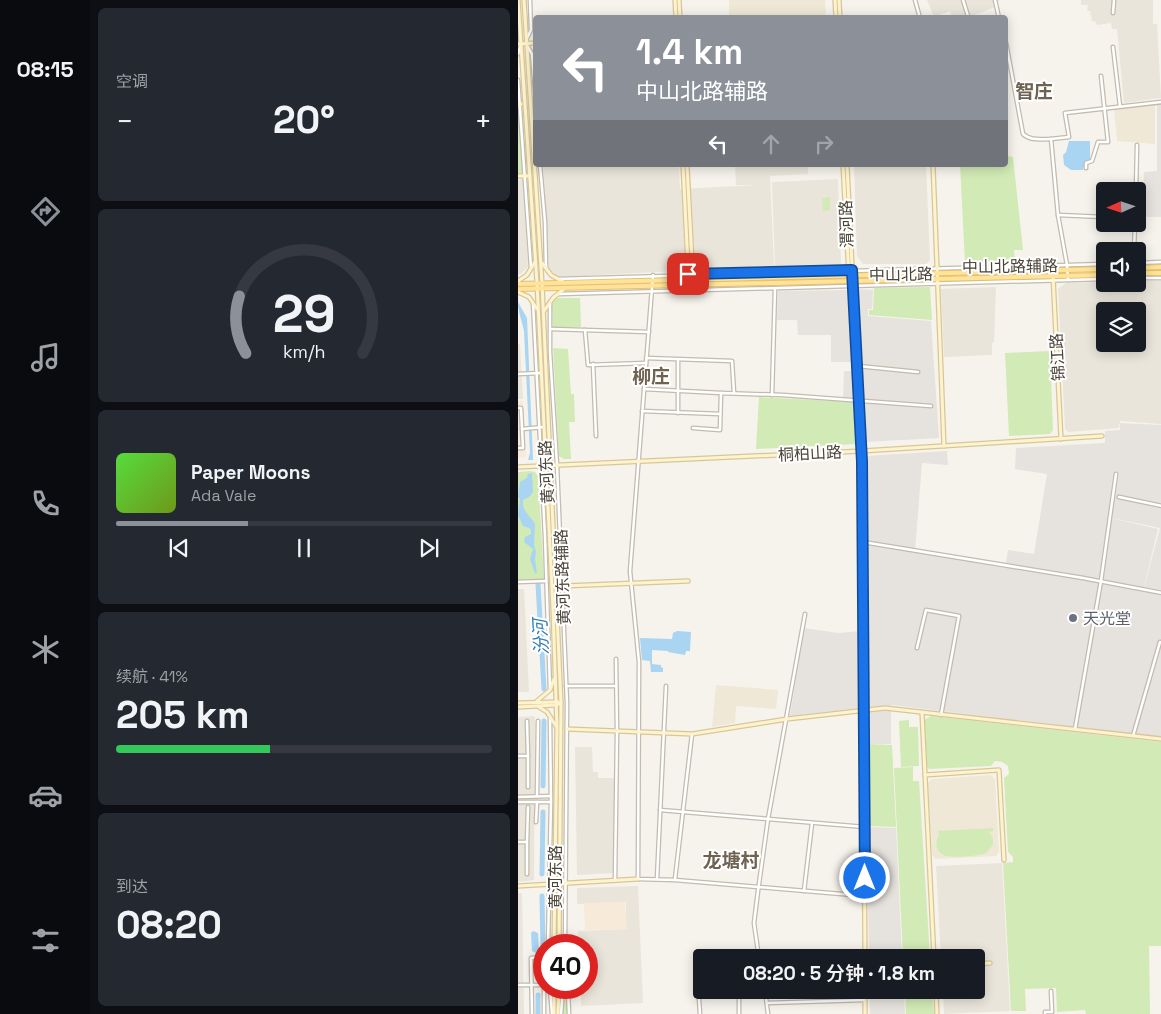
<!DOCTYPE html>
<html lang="zh">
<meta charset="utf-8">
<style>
:root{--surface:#171b24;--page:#242831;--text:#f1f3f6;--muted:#9ea1a6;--line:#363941;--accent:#8c9099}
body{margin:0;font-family:"Space Grotesk","Noto Sans SC",sans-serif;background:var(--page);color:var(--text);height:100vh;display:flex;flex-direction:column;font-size:19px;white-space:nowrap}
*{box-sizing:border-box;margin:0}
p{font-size:16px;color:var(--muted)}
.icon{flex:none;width:28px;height:28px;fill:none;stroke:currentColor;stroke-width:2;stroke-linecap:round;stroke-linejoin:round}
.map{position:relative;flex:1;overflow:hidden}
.panel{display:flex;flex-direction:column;gap:8px;padding:8px;background:#0d0f14;width:428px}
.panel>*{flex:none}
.guide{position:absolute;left:15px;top:15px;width:475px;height:152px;border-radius:5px;box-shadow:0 2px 12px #0003;background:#8c9099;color:#fff;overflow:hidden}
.needle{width:32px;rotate:267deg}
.buttons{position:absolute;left:578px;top:182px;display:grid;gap:10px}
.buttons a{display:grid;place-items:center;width:50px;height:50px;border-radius:5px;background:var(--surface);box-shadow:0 2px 12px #0003;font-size:25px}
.speed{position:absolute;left:15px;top:934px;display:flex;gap:10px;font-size:25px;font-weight:700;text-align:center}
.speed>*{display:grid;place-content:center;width:65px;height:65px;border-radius:50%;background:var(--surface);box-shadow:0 2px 12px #0003;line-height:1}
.speed .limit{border:8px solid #d22;background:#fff;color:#111}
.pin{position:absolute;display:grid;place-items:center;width:42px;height:42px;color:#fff;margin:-21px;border-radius:10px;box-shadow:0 2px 8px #0006}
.me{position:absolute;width:55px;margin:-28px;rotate:0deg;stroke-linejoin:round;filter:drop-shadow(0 0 4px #0008)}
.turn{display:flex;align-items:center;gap:18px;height:105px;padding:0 20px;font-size:22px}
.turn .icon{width:65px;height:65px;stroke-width:2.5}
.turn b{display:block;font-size:35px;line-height:42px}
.lanes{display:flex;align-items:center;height:48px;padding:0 20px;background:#0003;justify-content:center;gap:25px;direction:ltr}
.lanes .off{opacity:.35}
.big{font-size:38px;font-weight:600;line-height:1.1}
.panel .card{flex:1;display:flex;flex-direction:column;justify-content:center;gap:8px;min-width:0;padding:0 18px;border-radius:8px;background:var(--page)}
.panel .dial{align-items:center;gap:0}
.dial svg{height:130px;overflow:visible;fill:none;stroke:var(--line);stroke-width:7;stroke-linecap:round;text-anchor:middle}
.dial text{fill:var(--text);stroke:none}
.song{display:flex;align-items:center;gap:15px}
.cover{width:60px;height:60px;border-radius:8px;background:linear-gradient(135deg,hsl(110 70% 55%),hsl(80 70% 35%))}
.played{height:5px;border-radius:2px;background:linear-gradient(90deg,var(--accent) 35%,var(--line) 35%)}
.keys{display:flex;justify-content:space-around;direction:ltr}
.heat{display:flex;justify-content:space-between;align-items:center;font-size:28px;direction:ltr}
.charge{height:8px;border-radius:4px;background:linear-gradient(90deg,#34c759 41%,var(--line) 0)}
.trip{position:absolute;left:175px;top:949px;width:292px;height:50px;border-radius:5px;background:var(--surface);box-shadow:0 2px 12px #0003;font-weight:600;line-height:50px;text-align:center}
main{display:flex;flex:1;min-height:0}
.dock{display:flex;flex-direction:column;width:90px;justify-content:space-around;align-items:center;background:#090b0e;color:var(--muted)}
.dock .icon{width:35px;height:35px}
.dock .active{color:var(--accent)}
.dock b{font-size:22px;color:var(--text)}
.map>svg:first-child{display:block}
.residential{fill:#eae5da;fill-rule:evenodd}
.commercial{fill:#f7ead8}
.industrial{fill:#e6e2dd}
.education{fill:#efe8d6}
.green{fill:#d2eab5}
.water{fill:#a9d4f2}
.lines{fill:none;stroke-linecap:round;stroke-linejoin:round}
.river{stroke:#a9d4f2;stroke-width:5}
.street-casing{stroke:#c2bbae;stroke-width:5}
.secondary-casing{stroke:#d6c79b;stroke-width:5.5}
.primary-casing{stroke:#e6c16a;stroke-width:6}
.street{stroke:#fff;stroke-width:2.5}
.secondary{stroke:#fff3cd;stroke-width:3}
.primary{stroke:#ffe39c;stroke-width:4}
.route-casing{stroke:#114b97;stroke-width:12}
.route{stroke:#1a73e8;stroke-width:9}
.worship-dot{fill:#6b7280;stroke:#fff;stroke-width:2}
.labels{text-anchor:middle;stroke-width:4;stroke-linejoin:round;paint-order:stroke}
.street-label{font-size:16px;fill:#4b4439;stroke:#fff}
.worship-label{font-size:16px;fill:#5b616d;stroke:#fff;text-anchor:start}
.water-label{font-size:18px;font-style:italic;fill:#2e7ab2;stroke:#fff}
.quarter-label{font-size:19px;font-weight:bold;fill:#6e6250;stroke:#fff}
</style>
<main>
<nav class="dock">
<b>08:15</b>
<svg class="icon active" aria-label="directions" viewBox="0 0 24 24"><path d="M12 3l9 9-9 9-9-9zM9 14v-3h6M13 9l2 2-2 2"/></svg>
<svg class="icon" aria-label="music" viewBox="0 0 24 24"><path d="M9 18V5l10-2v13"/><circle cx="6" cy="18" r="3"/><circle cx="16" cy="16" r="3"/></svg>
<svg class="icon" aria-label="phone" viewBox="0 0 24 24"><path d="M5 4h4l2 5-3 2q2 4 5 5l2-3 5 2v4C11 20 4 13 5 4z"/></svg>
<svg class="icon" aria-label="climate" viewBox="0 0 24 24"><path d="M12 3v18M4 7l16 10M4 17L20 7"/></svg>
<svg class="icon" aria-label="car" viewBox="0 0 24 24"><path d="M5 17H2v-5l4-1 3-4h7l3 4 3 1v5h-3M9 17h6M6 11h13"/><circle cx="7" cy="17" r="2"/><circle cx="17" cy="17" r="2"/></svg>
<svg class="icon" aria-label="filters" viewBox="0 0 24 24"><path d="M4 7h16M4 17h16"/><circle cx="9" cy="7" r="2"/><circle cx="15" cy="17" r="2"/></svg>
</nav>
<section class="panel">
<div class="card"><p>空调</p>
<div class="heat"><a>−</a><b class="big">20°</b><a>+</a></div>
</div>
<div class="card dial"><svg viewBox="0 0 100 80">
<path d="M14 69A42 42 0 1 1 86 69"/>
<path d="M14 69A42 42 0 0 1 10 34" stroke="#8c9099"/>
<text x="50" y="56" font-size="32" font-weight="700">29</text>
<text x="50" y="72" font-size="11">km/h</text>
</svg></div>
<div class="card">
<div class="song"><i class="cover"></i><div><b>Paper Moons</b><p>Ada Vale</p></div></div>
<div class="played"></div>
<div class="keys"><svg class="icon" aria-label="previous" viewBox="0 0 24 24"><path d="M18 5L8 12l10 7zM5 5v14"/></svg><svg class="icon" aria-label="pause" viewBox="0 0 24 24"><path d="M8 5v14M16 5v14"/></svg><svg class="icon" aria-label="next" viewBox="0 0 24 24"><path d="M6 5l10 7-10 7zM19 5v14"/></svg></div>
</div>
<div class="card"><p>续航 · 41%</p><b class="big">205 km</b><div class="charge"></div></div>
<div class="card"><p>到达</p><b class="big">08:20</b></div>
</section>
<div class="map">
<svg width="644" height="1014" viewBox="0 0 644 1014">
<rect width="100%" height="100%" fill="#f6f3ec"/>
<!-- residential -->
<g class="residential">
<polygon points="409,0 484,0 476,2 477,7 449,18 434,17 432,11 416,17"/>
<polygon points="563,0 635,0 635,23 634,24 639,24 643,98 606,103 599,29 594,29 593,23 579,25 578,22 574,21 572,11 569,11 570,5 563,5"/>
<polygon points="25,165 161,165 162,189 240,185 218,185 217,165 290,165 290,174 252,176 256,266 41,277 31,269"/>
<polygon points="336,165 408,165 412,260 408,264 345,264 339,256"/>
<polygon points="5,179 10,267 3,274 0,274 0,180"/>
<polygon points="320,179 323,264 257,266 254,182"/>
<path d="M619 281H643V424L602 421 601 428 550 432 547 429 540 289 548 283 586 282V284H619ZM586 311H619V344H586Z"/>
<polygon points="478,287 476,342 474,343 474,355 426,357 423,289"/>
<polygon points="0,344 2,344 5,399 0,399"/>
<polygon points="0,589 6,589 11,692 0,692"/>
<polygon points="15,716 17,717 16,880 0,882 0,717"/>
<polygon points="57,747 74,747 75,772 80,772 80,778 96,778 96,873 59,875"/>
<polygon points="484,863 492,1011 426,1014 425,990 459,990 459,958 423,957 418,866"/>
<polygon points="120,886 125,1003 63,1006 63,988 69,988 69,945 61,945 60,931 108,929 108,902 59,904 59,888"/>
<polygon points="0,893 4,893 6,1014 0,1014"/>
</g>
<!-- commercial -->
<g class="commercial">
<polygon points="0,401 5,401 8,457 0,458"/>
<polygon points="107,902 109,929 67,930 66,903"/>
</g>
<!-- industrial -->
<g class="industrial">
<polygon points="643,103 643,217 625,217 626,172 639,171 639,104"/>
<polygon points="339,289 355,290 354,309 350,309 350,316 413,321 421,438 347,442"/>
<polygon points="333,290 336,362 313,362 313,335 280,335 279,320 259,320 260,291"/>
<polygon points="326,371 336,371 337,398 325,398"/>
<polygon points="602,423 643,425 643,590 626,587 642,528 594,518 601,473 599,472 593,518 640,529 625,590 643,594 643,737 373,705 373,744 351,744 349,707 347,456 429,451 430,465 404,463 397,551 487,568 490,550 516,554 529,474 497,469 498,448 587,443 587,431 602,430"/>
<polygon points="286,628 320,633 343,631 341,708 272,716"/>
<polygon points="349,827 378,828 384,957 351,957"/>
<polygon points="351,990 386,990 387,1014 352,1014"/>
</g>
<!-- education -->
<g class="education">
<polygon points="211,0 307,0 308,17 211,17"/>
<polygon points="637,104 637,144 599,141 596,109"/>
<polygon points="198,685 260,690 258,709 218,706 217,723 194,727"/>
<polygon points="473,775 477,779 481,852 478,856 418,859 414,855 410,783 414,779"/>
</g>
<!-- green -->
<g class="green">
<polygon points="0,106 2,106 5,173 0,174"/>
<polygon points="489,139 490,156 495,157 505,250 496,250 497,262 447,263 442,165 488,165"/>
<polygon points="312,197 312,210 305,211 304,198"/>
<polygon points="412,287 414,320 351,315 351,310 355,310 356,288"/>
<polygon points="38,298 62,298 63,327 35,328 34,305"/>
<polygon points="35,348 50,349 53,394 56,394 57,422 51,422 53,459 46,459 41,456"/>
<polygon points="532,351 535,430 532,434 491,436 487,353"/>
<polygon points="241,397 337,402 339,444 238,449"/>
<polygon points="12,471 17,472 20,476 26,579 0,580 0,472"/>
<polygon points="413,716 643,742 644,946 631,946 632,1014 568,1014 567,1010 539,1012 538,988 507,989 508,1011 493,1011 485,863 495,862 495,857 490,852 486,778 491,774 490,766 484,762 477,761 473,766 411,769 409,767 406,720"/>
<polygon points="391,720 391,727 400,727 401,766 383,767 381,721"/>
<polygon points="349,744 374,745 378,827 349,826"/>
<polygon points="395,767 395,781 401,781 412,957 385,957 376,768"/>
<path d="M475 828V831L471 832 475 838V845L468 853C459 856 438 858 429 856 418 854 416 842 421 835L420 831Z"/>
<polygon points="45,988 49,988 50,1014 44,1014"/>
<polygon points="387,990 414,990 416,1014 388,1014"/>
</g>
<!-- water -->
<g class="water">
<polygon points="551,141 572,141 572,161 567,161 565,170 553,170 546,165 545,155 548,152"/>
<path d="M0 302 9 318 15 460H10L12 453 6 331C4 321 0 312 0 302Z"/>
<path d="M14 473 15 492 11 497 5 500C4 512 12 515 17 524L16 545 18 551 17 560 19 573H17L12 559 15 549 6 542 7 537 13 534V530L11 528 5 526 0 515 2 499 0 497 2 482 9 478 10 474Z"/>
<polygon points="159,631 173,632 172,651 168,651 167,655 150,652 150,651 134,650 134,664 143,665 143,667 145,668 145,672 133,672 132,661 124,660 122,638 154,639 155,633"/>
<polygon points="15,931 20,933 21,951 18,953 14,951 13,933"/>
</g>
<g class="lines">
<!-- river -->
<g class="river">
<polyline points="20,584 26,689"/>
<polyline points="25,786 26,721"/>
<polyline points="24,874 25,812"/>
<polyline points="24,896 25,950"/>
<polyline points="20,960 21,976"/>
<polyline points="20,995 20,1014"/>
</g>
<defs>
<g id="street">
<polyline points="397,0 402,18"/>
<polyline points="445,0 450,16"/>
<polyline points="477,0 481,18"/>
<polyline points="595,13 596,0"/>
<polyline points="9,38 13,30 12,0"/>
<path d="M488 43 505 134C513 141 522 139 533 139"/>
<polyline points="10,47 14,54 18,101"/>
<polyline points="595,47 602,106"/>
<polyline points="0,54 2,47"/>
<polyline points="0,80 13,268"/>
<polyline points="22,165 27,222 28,268"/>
<polyline points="568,168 568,163 574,161 580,142 590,142 583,76"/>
<polyline points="618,191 619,145"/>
<polyline points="540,215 586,217"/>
<polyline points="616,251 617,224"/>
<polyline points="619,263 644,262"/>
<polyline points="135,275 112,571 121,662 120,879 157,880 347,896"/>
<polyline points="619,278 644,278"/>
<polyline points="40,279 586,264"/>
<polyline points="550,280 549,265 540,215 533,139 551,137 547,113 644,102"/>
<polyline points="41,294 586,279"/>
<polyline points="32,302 32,352 39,465 49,703 47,945"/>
<polyline points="15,303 27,537 32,689"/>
<polyline points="33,329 131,332"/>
<polyline points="67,330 70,365 128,363"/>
<polyline points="128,358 214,361 216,393"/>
<polyline points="75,364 78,436"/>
<polyline points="340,366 400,372"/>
<polyline points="0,374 23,373"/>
<polyline points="126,389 203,393"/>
<polyline points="254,395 257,289"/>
<polyline points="0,408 3,408 5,448 0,448"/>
<polyline points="124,411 202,414"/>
<polyline points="160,413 160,360"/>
<polyline points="175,428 202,430 203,393 265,395 413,406"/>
<polyline points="4,429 26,427"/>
<polyline points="601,497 644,506"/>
<polyline points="345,542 565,578 644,593"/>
<polyline points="0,582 28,581"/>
<polyline points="399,648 408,610 441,616 423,715"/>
<polyline points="48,686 98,686"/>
<polyline points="557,729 583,581 598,474"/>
<polyline points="615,736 642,642"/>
<polyline points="0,756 10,756 9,721"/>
<polyline points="10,756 10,787"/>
<polyline points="19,796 20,721"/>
<polyline points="0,797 33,796"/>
<polyline points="0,802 33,802"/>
<polyline points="142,810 347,827"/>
<polyline points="18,822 19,802"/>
<polyline points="0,842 9,842 10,807"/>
<polyline points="9,842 9,874"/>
<polyline points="139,879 148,686"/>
<polyline points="157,879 174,734"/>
<polyline points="97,880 99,732 98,659"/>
<polyline points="286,891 294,823"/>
<polyline points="42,937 45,945"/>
<polyline points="30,945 33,802 32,719"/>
<polyline points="32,945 36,937"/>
<polyline points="178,954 182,1014"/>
<polyline points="241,958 236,923 240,891 250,819 287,614"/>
<polyline points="0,985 25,985"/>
<polyline points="32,988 34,1014"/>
<polyline points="50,988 51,1014"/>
<polyline points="247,990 250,1014"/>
<polyline points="249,1003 347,1000"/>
<polyline points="14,1014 13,958 26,957"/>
<polyline points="26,1014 26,966"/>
<polyline points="43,1014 45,988"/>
<polyline points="221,1014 221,990"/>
<polyline points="527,1014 527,1012 534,1012 533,991"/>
</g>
<g id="secondary">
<polyline points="0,0 19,283 35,609 39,728 36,945"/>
<polyline points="6,0 24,283 43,703 41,945"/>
<polyline points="157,0 158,18"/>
<polyline points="161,0 162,18"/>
<polyline points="317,0 318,18"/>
<polyline points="321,0 322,18"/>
<polyline points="0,44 18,43"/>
<polyline points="0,105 3,104"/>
<polyline points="165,165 171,286"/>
<polyline points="169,165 175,280"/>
<polyline points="325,165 331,277"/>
<polyline points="329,165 344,462 347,958"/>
<polyline points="415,165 426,446"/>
<polyline points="0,176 12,176"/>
<polyline points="24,263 33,275 47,283"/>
<polyline points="535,276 543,439"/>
<polyline points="0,281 9,275 17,262"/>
<polyline points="0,292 11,297 19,309"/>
<polyline points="26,311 35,298 47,288"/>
<polyline points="0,467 344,451 584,436"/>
<polyline points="45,586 170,581"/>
<polyline points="19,701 32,690 36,679"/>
<polyline points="0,703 40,702"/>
<polyline points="0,707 38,705 43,703"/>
<polyline points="21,707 29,712 38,726"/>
<polyline points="404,713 416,958"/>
<polyline points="49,729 174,734 269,719 367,708 644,739"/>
<polyline points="407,775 481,770 486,860"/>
<polyline points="0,886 120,879"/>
<polyline points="459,964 472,963"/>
<polyline points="347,990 347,1014"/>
<polyline points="418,990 419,1014"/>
<polyline points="36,1014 36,988"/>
<polyline points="40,1014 41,988"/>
</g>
<g id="primary">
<polyline points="619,268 644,267"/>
<polyline points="619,273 644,273"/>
<polyline points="0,284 586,269"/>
<polyline points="0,289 586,275"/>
</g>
</defs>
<!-- street casing -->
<use href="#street" class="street-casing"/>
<!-- secondary casing -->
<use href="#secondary" class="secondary-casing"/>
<!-- primary casing -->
<use href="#primary" class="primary-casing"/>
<!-- street -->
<use href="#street" class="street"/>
<!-- secondary -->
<use href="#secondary" class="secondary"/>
<!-- primary -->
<use href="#primary" class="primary"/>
</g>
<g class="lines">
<defs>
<polyline id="route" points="170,274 334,270 344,462 347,878"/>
</defs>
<!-- route casing -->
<use href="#route" class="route-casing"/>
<!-- route -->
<use href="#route" class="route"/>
</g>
<!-- markers -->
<circle class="worship-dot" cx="555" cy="618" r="5"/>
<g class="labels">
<!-- street labels -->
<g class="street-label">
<text transform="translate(328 224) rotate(-92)" y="6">渭河路</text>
<text transform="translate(492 266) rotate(-1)" y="6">中山北路辅路</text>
<text transform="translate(383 274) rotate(-1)" y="6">中山北路</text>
<text transform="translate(539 357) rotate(-93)" y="6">锦江路</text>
<text transform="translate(292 453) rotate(-3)" y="6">桐柏山路</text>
<text transform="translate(28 472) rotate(-93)" y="6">黄河东路</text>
<text transform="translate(44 577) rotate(-92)" y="6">黄河东路辅路</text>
<text transform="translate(37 877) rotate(-90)" y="6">黄河东路</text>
</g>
<!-- worship labels -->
<g class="worship-label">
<text x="565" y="624">天光堂</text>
</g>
<!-- water labels -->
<g class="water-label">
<text transform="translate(23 637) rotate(-93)" y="6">汾河</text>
</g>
<!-- quarter labels -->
<g class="quarter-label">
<text x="516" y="98">智庄</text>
<text x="133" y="383">柳庄</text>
<text x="213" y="867">龙塘村</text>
</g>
</g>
</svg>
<div class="buttons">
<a><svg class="needle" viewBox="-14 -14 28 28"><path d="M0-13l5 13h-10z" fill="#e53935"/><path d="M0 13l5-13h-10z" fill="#9ea1a6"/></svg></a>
<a><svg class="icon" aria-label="sound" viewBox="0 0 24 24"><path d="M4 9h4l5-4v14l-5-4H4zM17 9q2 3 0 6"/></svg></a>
<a><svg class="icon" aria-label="layers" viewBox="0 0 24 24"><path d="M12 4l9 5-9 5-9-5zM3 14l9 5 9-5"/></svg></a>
</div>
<div class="speed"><div class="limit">40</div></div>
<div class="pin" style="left:170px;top:274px;background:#d93025"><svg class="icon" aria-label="arrive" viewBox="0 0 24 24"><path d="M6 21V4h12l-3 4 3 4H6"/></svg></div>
<svg class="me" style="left:347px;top:878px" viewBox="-20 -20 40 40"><circle r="17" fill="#1a73e8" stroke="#fff" stroke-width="3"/><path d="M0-11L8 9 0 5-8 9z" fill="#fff"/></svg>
<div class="trip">08:20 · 5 分钟 · 1.8 km</div>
<div class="guide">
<div class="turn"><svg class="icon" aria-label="left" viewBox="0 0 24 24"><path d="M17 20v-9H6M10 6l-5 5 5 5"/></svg><div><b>1.4 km</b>中山北路辅路</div></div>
<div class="lanes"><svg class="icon" aria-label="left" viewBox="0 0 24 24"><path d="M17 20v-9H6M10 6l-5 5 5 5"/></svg><svg class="icon off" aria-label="ahead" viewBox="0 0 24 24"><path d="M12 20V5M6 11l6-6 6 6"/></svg><svg class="icon off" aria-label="right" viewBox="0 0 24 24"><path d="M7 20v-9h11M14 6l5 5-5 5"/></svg></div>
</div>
</div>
</main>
